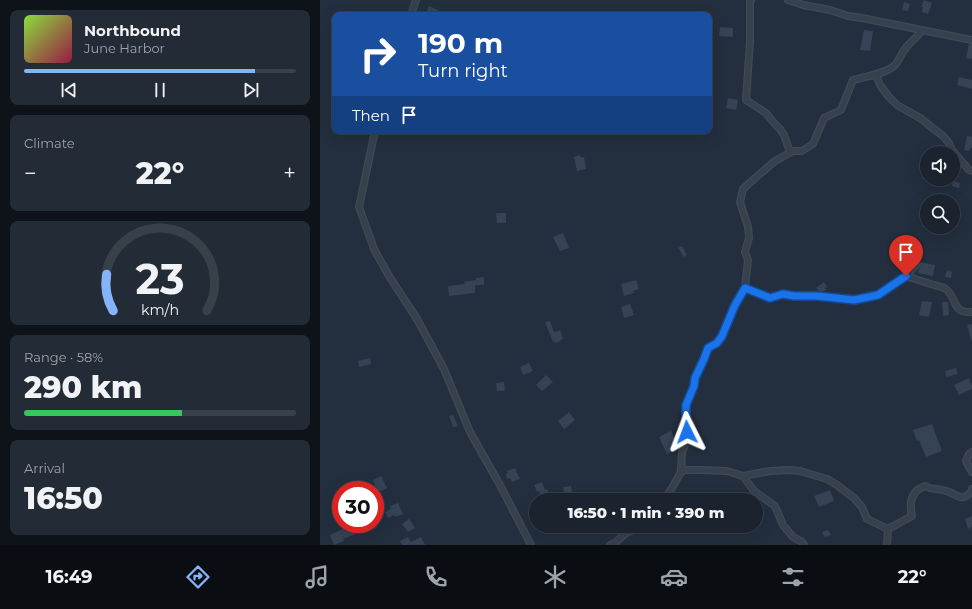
<!DOCTYPE html>
<meta charset="utf-8">
<style>
:root{--surface:#1a232e;--page:#232b36;--text:#f1f3f6;--muted:#9fa4aa;--line:#38404a;--accent:#86b4fb}
body{margin:0;font-family:Montserrat,sans-serif;background:var(--page);color:var(--text);height:100vh;display:flex;flex-direction:column;font-size:15px;white-space:nowrap}
*{box-sizing:border-box;margin:0}
p{font-size:13px;color:var(--muted)}
.icon{flex:none;width:22px;height:22px;fill:none;stroke:currentColor;stroke-width:2;stroke-linecap:round;stroke-linejoin:round}
.map{position:relative;flex:1;overflow:hidden}
.sheet{display:flex;flex-direction:column;gap:10px;padding:10px;background:#0e1319;width:320px}
.sheet>*{flex:none}
.guide{position:absolute;left:12px;top:12px;width:380px;height:122px;border-radius:8px;box-shadow:0 4px 16px #0002,0 0 0 1px var(--line);background:#1a4fa0;color:#fff;overflow:hidden}
.tools{position:absolute;left:600px;top:146px;display:grid;gap:8px}
.tools a{display:grid;place-items:center;width:40px;height:40px;border-radius:50%;background:var(--surface);box-shadow:0 4px 16px #0002,0 0 0 1px var(--line);font-size:20px}
.speed{position:absolute;left:12px;top:481px;display:flex;gap:8px;font-size:20px;font-weight:700;text-align:center}
.speed>*{display:grid;place-content:center;width:52px;height:52px;border-radius:50%;background:var(--surface);box-shadow:0 4px 16px #0002,0 0 0 1px var(--line);line-height:1}
.speed .limit{border:6px solid #d22;background:#fff;color:#111}
.pin{position:absolute;display:grid;place-items:center;width:34px;height:34px;color:#fff;margin:-41px -17px;border-radius:50% 50% 50% 0;rotate:-45deg;box-shadow:0 0 4px #0007}
.pin .icon{rotate:45deg}
.me{position:absolute;width:44px;margin:-22px;rotate:357deg;stroke-linejoin:round;filter:drop-shadow(0 0 3px #0008)}
.turn{display:flex;align-items:center;gap:14px;height:84px;padding:0 20px;font-size:18px}
.turn .icon{width:52px;height:52px;stroke-width:2.5}
.turn b{display:block;font-size:28px;line-height:34px}
.then{display:flex;align-items:center;height:38px;padding:0 20px;background:#0003;gap:8px;font-size:15px}
.big{font-size:30px;font-weight:800;line-height:1.1}
.sheet .card{flex:1;display:flex;flex-direction:column;justify-content:center;gap:6px;min-width:0;padding:0 14px;border-radius:8px;background:var(--page)}
.sheet .dial{align-items:center;gap:0}
.dial svg{height:104px;overflow:visible;fill:none;stroke:var(--line);stroke-width:7;stroke-linecap:round;text-anchor:middle}
.dial text{fill:var(--text);stroke:none}
.song{display:flex;align-items:center;gap:12px}
.cover{width:48px;height:48px;border-radius:6px;background:linear-gradient(135deg,hsl(90 70% 55%),hsl(340 70% 35%))}
.played{height:4px;border-radius:2px;background:linear-gradient(90deg,var(--accent) 85%,var(--line) 85%)}
.keys{display:flex;justify-content:space-around;direction:ltr}
.heat{display:flex;justify-content:space-between;align-items:center;font-size:22px;direction:ltr}
.charge{height:6px;border-radius:3px;background:linear-gradient(90deg,#34c759 58%,var(--line) 0)}
.trip{position:absolute;left:209px;top:493px;width:234px;height:40px;border-radius:20px;background:var(--surface);box-shadow:0 4px 16px #0002,0 0 0 1px var(--line);font-weight:800;line-height:40px;text-align:center}
.dock{display:flex;height:64px;justify-content:space-around;align-items:center;background:#0a0e12;color:var(--muted)}
.dock .icon{width:28px;height:28px}
.dock .current{color:var(--accent)}
.dock b{font-size:18px;color:var(--text)}
main{display:flex;flex:1;min-height:0}
.map>svg:first-child{display:block}
.building{fill:#354354}
.lines{fill:none;stroke-linecap:round;stroke-linejoin:round}
.street-casing{stroke:#404a57;stroke-width:8}
.street{stroke:#37414e;stroke-width:5.5}
.route-casing{stroke:#114b97;stroke-width:10}
.route{stroke:#1a73e8;stroke-width:7}
</style>
<main>
<section class="sheet">
<div class="card">
<div class="song"><i class="cover"></i><div><b>Northbound</b><p>June Harbor</p></div></div>
<div class="played"></div>
<div class="keys"><svg class="icon" aria-label="previous" viewBox="0 0 24 24"><path d="M18 5L8 12l10 7zM5 5v14"/></svg><svg class="icon" aria-label="pause" viewBox="0 0 24 24"><path d="M8 5v14M16 5v14"/></svg><svg class="icon" aria-label="next" viewBox="0 0 24 24"><path d="M6 5l10 7-10 7zM19 5v14"/></svg></div>
</div>
<div class="card"><p>Climate</p>
<div class="heat"><a>−</a><b class="big">22°</b><a>+</a></div>
</div>
<div class="card dial"><svg viewBox="0 0 100 80">
<path d="M14 69A42 42 0 1 1 86 69"/>
<path d="M14 69A42 42 0 0 1 9 41" stroke="#86b4fb"/>
<text x="50" y="56" font-size="32" font-weight="700">23</text>
<text x="50" y="72" font-size="11">km/h</text>
</svg></div>
<div class="card"><p>Range · 58%</p><b class="big">290 km</b><div class="charge"></div></div>
<div class="card"><p>Arrival</p><b class="big">16:50</b></div>
</section>
<div class="map">
<svg width="652" height="545" viewBox="0 0 652 545">
<rect width="100%" height="100%" fill="#232f3e"/>
<!-- building -->
<g class="building">
<polygon points="604,0 612,3 608,14 602,12 603,7 601,7"/>
<polygon points="584,2 590,4 588,11 582,10"/>
<polygon points="109,6 129,15 105,15"/>
<polygon points="400,27 413,28 413,37 399,36"/>
<polygon points="544,30 553,31 550,51 540,50"/>
<polygon points="649,44 652,44 652,59 646,58"/>
<polygon points="639,77 652,80 652,89 637,85"/>
<polygon points="408,98 418,100 416,110 406,108"/>
<polygon points="647,136 652,137 652,148 650,148 649,151 644,150"/>
<polygon points="260,155 260,157 264,157 266,169 257,171 254,157"/>
<polygon points="633,181 640,183 639,188 632,186"/>
<polygon points="176,213 186,213 186,223 177,223"/>
<polygon points="243,233 249,248 240,251 233,237"/>
<polygon points="362,246 367,255 364,257 358,248"/>
<polygon points="600,262 615,265 613,276 598,273 600,266"/>
<polygon points="627,270 632,272 631,278 625,277"/>
<polygon points="164,277 164,285 155,285 155,293 129,296 128,286 145,284 144,282 156,280 156,278"/>
<polygon points="316,280 319,289 313,291 314,293 304,296 301,284"/>
<polygon points="504,282 507,287 505,288 506,290 502,292 500,292 496,288"/>
<polygon points="602,301 612,302 609,317 599,315"/>
<polygon points="622,302 628,302 629,315 623,316"/>
<polygon points="310,304 314,315 304,318 301,307"/>
<polygon points="230,321 234,332 240,330 243,339 240,340 241,341 236,343 235,342 233,342 225,322"/>
<polygon points="652,324 652,340 651,340 647,325"/>
<polygon points="50,358 51,364 39,367 38,361"/>
<polygon points="209,363 213,371 203,375 200,367"/>
<polygon points="636,368 638,374 626,377 625,371"/>
<polygon points="226,375 233,382 222,391 216,385"/>
<polygon points="649,378 652,385 652,389 639,395 634,385"/>
<polygon points="184,382 185,391 177,391 176,383"/>
<polygon points="249,412 255,420 244,429 238,421"/>
<polygon points="133,415 138,426 133,427 129,416"/>
<polygon points="612,424 622,451 606,457 599,440 597,441 593,430"/>
<polygon points="351,431 359,448 347,454 339,437"/>
<polygon points="195,468 200,479 192,482 190,478 187,479 186,475 188,473 187,471"/>
<polygon points="61,476 67,488 55,494 55,490 44,490 55,485 53,480"/>
<polygon points="222,482 225,490 227,489 230,496 222,499 219,491 217,492 214,485"/>
<polygon points="251,486 252,492 244,493 243,487"/>
<polygon points="510,490 514,501 499,507 494,496"/>
<polygon points="78,503 83,514 75,517 74,515 68,518 65,512 71,509 70,506"/>
<polygon points="652,516 652,527 648,529 645,519"/>
<polygon points="89,519 95,528 88,532 82,524"/>
<polygon points="22,524 32,524 36,534 23,539 24,541 14,545 10,535 24,528"/>
<polygon points="54,524 55,524 57,528 49,531 47,527"/>
<polygon points="508,530 511,535 505,537 502,532"/>
<polygon points="88,537 91,542 101,537 105,545 82,545 80,541"/>
</g>
<g class="lines">
<defs>
<g id="street">
<polyline points="431,0 430,1 430,41 426,100 446,113 454,123 460,129 464,135 470,152"/>
<polyline points="468,0 483,5 510,10 528,16 542,18 652,40"/>
<polyline points="91,15 96,0"/>
<polyline points="556,75 560,85 569,97 577,105 600,118 623,136 629,143 632,150 649,170 652,171"/>
<polyline points="55,131 39,207 54,249 69,276 97,319 124,369 150,432 180,485 211,545"/>
<path d="M586 276C595 279 604 282 614 285 617 286 623 287 626 289 637 298 632 314 652 312"/>
<polyline points="425,288 450,298 463,293 474,296 497,296 534,299 557,295 586,276 596,265"/>
<polyline points="652,452 649,454 646,461 652,472"/>
<path d="M361 472 362 452 368 438 366 417V405L374 386 375 378 384 359 388 349 397 343 402 336 415 305 425 288 428 260 425 252 429 238 428 227 420 202 423 189 434 179 455 161 473 151H482L493 144 504 118 521 110 533 80C544 77 568 73 575 65 579 61 581 54 585 49 590 42 597 38 602 30"/>
<polyline points="423,476 434,491 455,506 463,525 473,537 482,542 484,545"/>
<path d="M344 500 352 488 361 472 365 470H380L407 471 423 476 450 471 468 470 480 471 507 479 517 485 534 498 542 507 547 519 568 529 592 516C589 503 591 491 605 486 614 491 617 488 626 491 635 493 640 502 649 494 652 492 651 493 652 489"/>
<polyline points="290,545 296,542 305,534 321,526"/>
<polyline points="567,545 568,529"/>
</g>
</defs>
<!-- street casing -->
<use href="#street" class="street-casing"/>
<!-- street -->
<use href="#street" class="street"/>
</g>
<g class="lines">
<defs>
<polyline id="route" points="367,432 366,417 366,405 374,386 375,378 384,359 388,348 397,343 402,336 415,305 425,288 450,298 463,294 474,296 497,296 534,300 558,295 586,276"/>
</defs>
<!-- route casing -->
<use href="#route" class="route-casing"/>
<!-- route -->
<use href="#route" class="route"/>
</g>
</svg>
<div class="tools">
<a><svg class="icon" aria-label="sound" viewBox="0 0 24 24"><path d="M4 9h4l5-4v14l-5-4H4zM17 9q2 3 0 6"/></svg></a>
<a><svg class="icon" aria-label="search" viewBox="0 0 24 24"><circle cx="10" cy="10" r="6"/><path d="M15 15l6 6"/></svg></a>
</div>
<div class="speed"><div class="limit">30</div></div>
<div class="pin" style="left:586px;top:276px;background:#d93025"><svg class="icon" aria-label="arrive" viewBox="0 0 24 24"><path d="M6 21V4h12l-3 4 3 4H6"/></svg></div>
<svg class="me" style="left:367px;top:432px" viewBox="-20 -20 40 40"><path d="M0-17L14 15 0 8-14 15z" fill="#1a73e8" stroke="#fff" stroke-width="4"/></svg>
<div class="trip">16:50 · 1 min · 390 m</div>
<div class="guide">
<div class="turn"><svg class="icon" aria-label="right" viewBox="0 0 24 24"><path d="M7 20v-9h11M14 6l5 5-5 5"/></svg><div><b>190 m</b>Turn right</div></div>
<div class="then">Then<svg class="icon" aria-label="arrive" viewBox="0 0 24 24"><path d="M6 21V4h12l-3 4 3 4H6"/></svg></div>
</div>
</div>
</main>
<nav class="dock">
<b>16:49</b>
<svg class="icon current" aria-label="directions" viewBox="0 0 24 24"><path d="M12 3l9 9-9 9-9-9zM9 14v-3h6M13 9l2 2-2 2"/></svg>
<svg class="icon" aria-label="music" viewBox="0 0 24 24"><path d="M9 18V5l10-2v13"/><circle cx="6" cy="18" r="3"/><circle cx="16" cy="16" r="3"/></svg>
<svg class="icon" aria-label="phone" viewBox="0 0 24 24"><path d="M5 4h4l2 5-3 2q2 4 5 5l2-3 5 2v4C11 20 4 13 5 4z"/></svg>
<svg class="icon" aria-label="climate" viewBox="0 0 24 24"><path d="M12 3v18M4 7l16 10M4 17L20 7"/></svg>
<svg class="icon" aria-label="car" viewBox="0 0 24 24"><path d="M5 17H2v-5l4-1 3-4h7l3 4 3 1v5h-3M9 17h6M6 11h13"/><circle cx="7" cy="17" r="2"/><circle cx="17" cy="17" r="2"/></svg>
<svg class="icon" aria-label="filters" viewBox="0 0 24 24"><path d="M4 7h16M4 17h16"/><circle cx="9" cy="7" r="2"/><circle cx="15" cy="17" r="2"/></svg>
<b>22°</b>
</nav>
